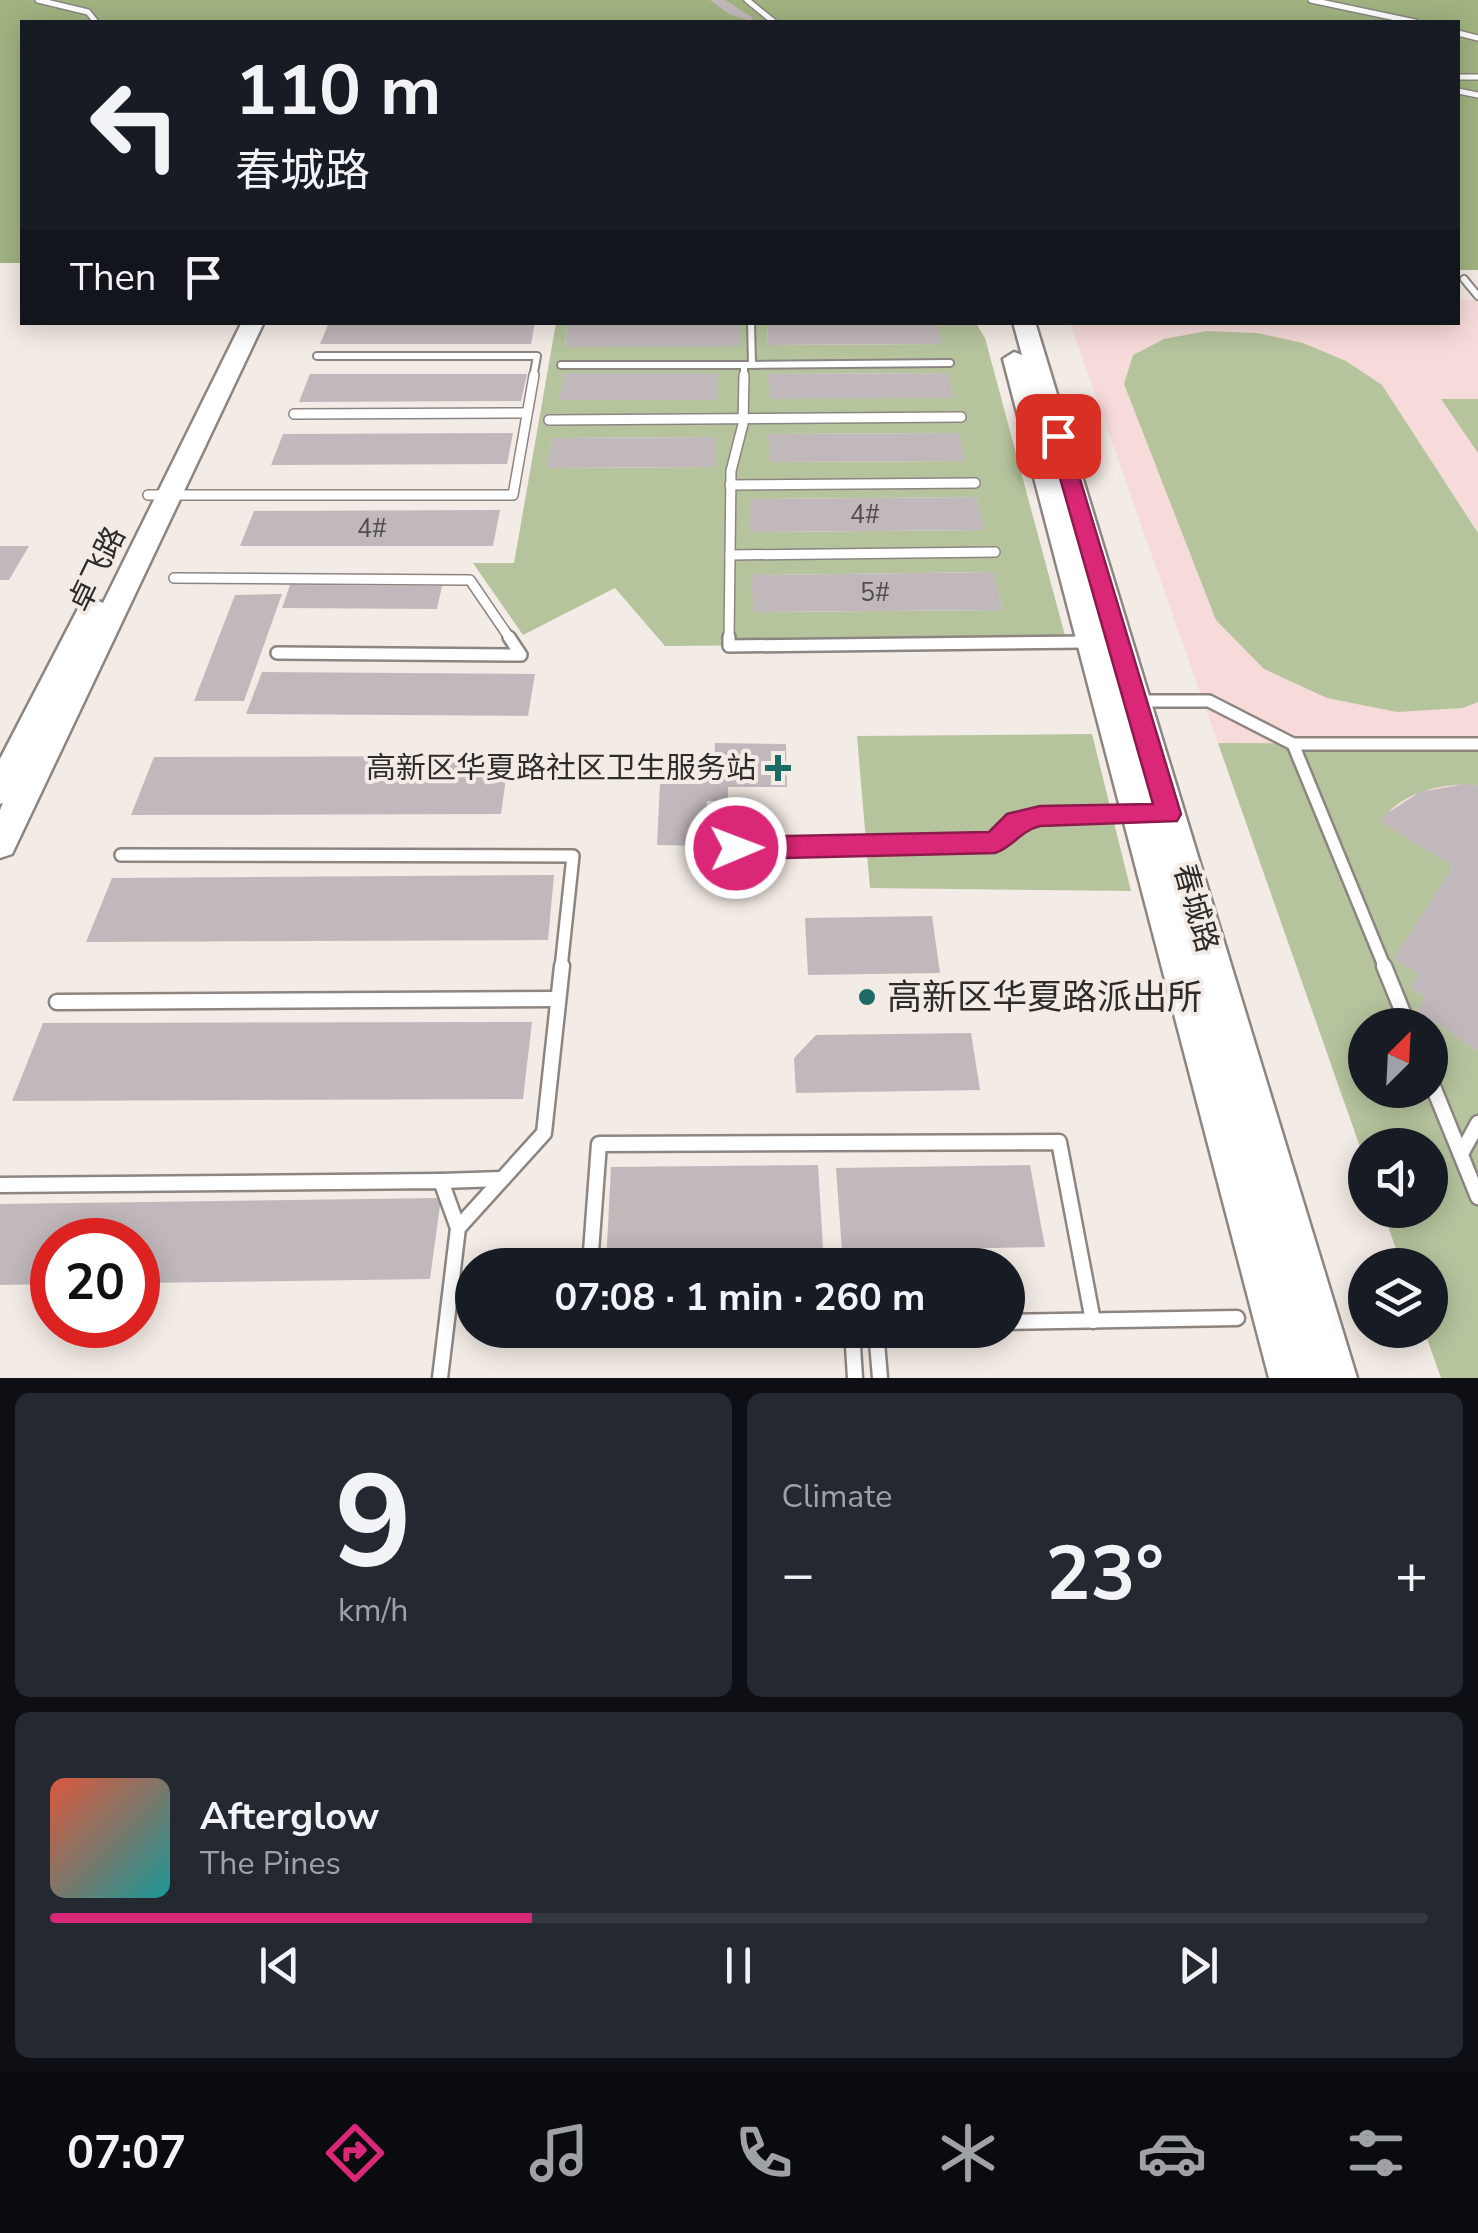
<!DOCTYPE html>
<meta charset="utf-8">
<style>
:root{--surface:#171b24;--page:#242831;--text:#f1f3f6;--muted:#9ea1a6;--line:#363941;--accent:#db2777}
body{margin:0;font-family:"Nunito Sans","Noto Sans SC",sans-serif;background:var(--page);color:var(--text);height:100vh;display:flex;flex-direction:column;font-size:38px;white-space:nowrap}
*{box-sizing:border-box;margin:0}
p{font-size:32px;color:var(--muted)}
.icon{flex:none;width:55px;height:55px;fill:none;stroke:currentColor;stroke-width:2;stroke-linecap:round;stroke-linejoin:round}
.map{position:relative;height:1378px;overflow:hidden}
.side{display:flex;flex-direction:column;gap:15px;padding:15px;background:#0d0f14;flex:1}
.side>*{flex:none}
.banner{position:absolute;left:20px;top:20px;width:1440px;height:305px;border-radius:0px;box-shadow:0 5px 25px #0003;background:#171b24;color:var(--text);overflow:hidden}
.needle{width:65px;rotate:24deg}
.fabs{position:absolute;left:1348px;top:1008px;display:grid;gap:20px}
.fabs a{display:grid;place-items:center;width:100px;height:100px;border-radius:50%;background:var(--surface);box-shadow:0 5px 25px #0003;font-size:50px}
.speed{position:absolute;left:30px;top:1218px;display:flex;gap:20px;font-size:50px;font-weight:700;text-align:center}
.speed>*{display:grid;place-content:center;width:130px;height:130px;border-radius:50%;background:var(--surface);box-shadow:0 5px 25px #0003;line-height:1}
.speed .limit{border:15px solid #d22;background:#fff;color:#111}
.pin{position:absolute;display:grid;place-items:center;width:85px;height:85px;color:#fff;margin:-42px;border-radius:20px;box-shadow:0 5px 15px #0006}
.me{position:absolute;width:110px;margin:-55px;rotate:89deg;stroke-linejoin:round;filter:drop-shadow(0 0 8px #0008)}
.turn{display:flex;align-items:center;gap:35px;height:210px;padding:0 50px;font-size:45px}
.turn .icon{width:130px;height:130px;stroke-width:2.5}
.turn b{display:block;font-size:70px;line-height:85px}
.then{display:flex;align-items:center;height:95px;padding:0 50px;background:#0003;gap:20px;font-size:38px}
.big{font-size:75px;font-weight:700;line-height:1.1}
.side .card{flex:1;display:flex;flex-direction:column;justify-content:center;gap:15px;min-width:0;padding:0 35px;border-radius:15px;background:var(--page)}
.side .dial{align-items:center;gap:0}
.dial b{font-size:130px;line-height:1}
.song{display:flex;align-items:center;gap:30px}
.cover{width:120px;height:120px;border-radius:15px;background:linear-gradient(135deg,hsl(10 70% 55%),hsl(180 70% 35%))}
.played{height:10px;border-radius:5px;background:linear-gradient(90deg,var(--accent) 35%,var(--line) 35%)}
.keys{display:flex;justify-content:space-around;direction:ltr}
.heat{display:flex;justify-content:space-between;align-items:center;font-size:55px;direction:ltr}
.side .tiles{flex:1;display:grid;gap:15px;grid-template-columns:1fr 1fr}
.card:last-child{grid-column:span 2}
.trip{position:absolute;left:455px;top:1248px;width:570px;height:100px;border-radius:50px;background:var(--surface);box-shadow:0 5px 25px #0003;font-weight:700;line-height:100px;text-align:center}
.tabs{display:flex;height:160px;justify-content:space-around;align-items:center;background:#090b0e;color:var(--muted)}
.tabs .icon{width:70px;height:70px}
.tabs .selected{color:var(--accent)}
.tabs b{font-size:45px;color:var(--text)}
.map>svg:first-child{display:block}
.education{fill:#f6dbda;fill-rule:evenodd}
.green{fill:#b6c49e;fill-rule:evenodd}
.forest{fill:#a1b381}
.building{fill:#c1b8bb}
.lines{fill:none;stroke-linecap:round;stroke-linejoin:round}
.lane-far4-casing{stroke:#8d8580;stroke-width:8}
.lane-far3-casing{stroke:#8d8580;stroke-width:10}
.lane-far2-casing{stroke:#8d8580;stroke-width:12}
.lane-far1-casing{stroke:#8d8580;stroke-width:16}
.lane-casing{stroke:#8d8580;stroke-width:19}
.secondary-casing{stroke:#8d8580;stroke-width:5}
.lane-far4{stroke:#fff;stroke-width:5}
.lane-far3{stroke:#fff;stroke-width:6}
.lane-far2{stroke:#fff;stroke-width:9}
.lane-far1{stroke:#fff;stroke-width:11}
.lane{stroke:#fff;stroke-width:14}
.secondary{fill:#fff;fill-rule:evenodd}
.route{fill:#db2777;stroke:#8e194d;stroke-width:2.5}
.poi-dot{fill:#1e6a67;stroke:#f3ebe5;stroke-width:4}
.labels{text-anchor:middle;stroke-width:8;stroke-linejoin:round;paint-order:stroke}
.number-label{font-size:25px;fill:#534e4e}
.street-label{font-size:30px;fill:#2e2b29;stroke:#f3ebe5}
.poi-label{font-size:30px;fill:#2e2b29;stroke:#f3ebe5;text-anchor:end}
.near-poi-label{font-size:35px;fill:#2e2b29;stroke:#f3ebe5;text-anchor:start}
</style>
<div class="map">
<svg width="1478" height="1378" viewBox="0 0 1478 1378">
<rect width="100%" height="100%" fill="#f3ebe5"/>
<!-- education -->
<path class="education" d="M1458 300H1478V1378H1441L1424 1330H1430V1265H1402L1382 1210H1430V1145H1365V1161L1070 323 1458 322ZM1365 1025H1430V1090H1365Z"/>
<!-- green -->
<g class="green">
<path d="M556 323H767L768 345 941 344 937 323H976L985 338 1067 643 665 646 615 588 523 635 473 563H514ZM739 324V346H565L568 325ZM718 373 717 400 560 399 564 373ZM947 373 953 398H770L769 374ZM958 433 964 461 770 462 769 434ZM552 438 716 437V467L548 468ZM976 497 983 530 751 532 750 499ZM993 572 1002 610 753 612V575Z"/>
<polygon points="1207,331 1257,333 1303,343 1346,361 1382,385 1478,533 1478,702 1463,708 1397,712 1327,698 1264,669 1216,620 1124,384 1133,355 1164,339"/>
<polygon points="1441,399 1478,399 1478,453"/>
<polygon points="1092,734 1131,891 870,888 857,736"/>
<path d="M1218 743 1478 744V785C1447 782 1397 792 1382 822L1453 866 1394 959 1418 974 1410 987 1425 997 1417 1011 1478 1051V1378H1441L1424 1330H1430V1265H1402L1382 1210H1430V1145H1365V1161ZM1365 1025H1430V1090H1365Z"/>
</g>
<!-- forest -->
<polygon class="forest" points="0,0 1478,0 1478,270 1458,270 1458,22 22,22 22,263 0,263"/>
<!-- building -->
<g class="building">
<polygon points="710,0 725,0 753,18 750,21 729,14"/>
<polygon points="329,322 535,322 531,344 320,344"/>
<polygon points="767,322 937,322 942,344 768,345"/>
<polygon points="739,323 740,346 565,347 568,324"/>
<polygon points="564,373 718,373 718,400 559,400"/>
<polygon points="948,373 953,398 770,399 768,374"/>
<polygon points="310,374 527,374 521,401 299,402"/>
<polygon points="513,433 507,464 271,465 283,434"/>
<polygon points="959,433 965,461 770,462 768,434"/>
<polygon points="716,437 716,467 547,468 552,438"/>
<polygon points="976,497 984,530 750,532 749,499"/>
<polygon points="500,510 493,546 240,546 254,511"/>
<polygon points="0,546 29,546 9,580 0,580"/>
<polygon points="994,572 1002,610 753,612 752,575"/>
<polygon points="290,585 442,586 437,609 282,608"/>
<polygon points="282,594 244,701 194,701 235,595"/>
<polygon points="262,672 535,674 528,716 246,714"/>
<polygon points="715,743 786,744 787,787 728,787 728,801 707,801 705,846 657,845 660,784 698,784 699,776 714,776"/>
<polygon points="509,756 501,814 131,815 154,757"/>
<polygon points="1465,784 1478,785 1478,1051 1417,1011 1425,997 1410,987 1418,974 1394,959 1453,866 1381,822 1386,814 1420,792"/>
<polygon points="554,875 548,940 86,942 112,878"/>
<polygon points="932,916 940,973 808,975 805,918"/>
<polygon points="532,1022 523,1099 12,1101 43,1023"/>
<polygon points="971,1033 980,1090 796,1093 794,1058 816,1035"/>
<polygon points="818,1165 824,1265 606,1265 611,1167"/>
<polygon points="1030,1165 1045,1247 842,1251 836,1168"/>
<polygon points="441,1198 430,1279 138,1283 138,1240 52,1240 52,1284 0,1285 0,1204"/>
</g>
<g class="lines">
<defs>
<g id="lane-far4">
<polyline points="38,0 88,12 96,22"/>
<polyline points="747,0 774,22"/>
<polyline points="1311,0 1415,22"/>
<polyline points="1458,33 1478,38"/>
<polyline points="1458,77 1478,77"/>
<polyline points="1458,91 1478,95"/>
</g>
<g id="lane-far3">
<polyline points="1464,279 1478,296"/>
<polyline points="751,322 752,364"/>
<polyline points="317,356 537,356 533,378"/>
<polyline points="561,365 744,365"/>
<polyline points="744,378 744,365 950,363"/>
</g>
<g id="lane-far2">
<polyline points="294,414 527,413"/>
<polyline points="549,420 961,417"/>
<polyline points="730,485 975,483"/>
<polyline points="148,495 513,495 534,375"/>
<polyline points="730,555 995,552"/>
<polyline points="174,578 470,580 511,640"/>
<polyline points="729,640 731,471 743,424 744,375"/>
</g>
<g id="lane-far1">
<polyline points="729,637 729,646 1087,642"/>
<polyline points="277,653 521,655 509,637"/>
<polyline points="1139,701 1209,701 1293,744"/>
<polyline points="736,848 995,842 1016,822 1040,816 1132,813"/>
<polyline points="121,855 573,856 561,968"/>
<polyline points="1385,968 1293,744 1478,744"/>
</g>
<g id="lane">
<polyline points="1384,966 1408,1025"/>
<polyline points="57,1002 558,999"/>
<polyline points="1430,1079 1478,1197"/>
<polyline points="1461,1154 1478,1123"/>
<polyline points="441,1181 502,1179"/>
<polyline points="0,1185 441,1181 458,1228"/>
<polyline points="590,1265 599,1144 1059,1142 1093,1321"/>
<polyline points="1008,1322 1237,1318"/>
<polyline points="852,1330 855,1378"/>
<polyline points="876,1330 880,1378"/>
<polyline points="440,1378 458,1228 544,1133 562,966"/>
</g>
<g id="secondary">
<polygon points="242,322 264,322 12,854 0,858 0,810 3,803 0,804 0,759 82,601 92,598 103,603"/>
<polygon points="1013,322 1035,322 1357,1378 1269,1378 1003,359 1014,352 1022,355"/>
</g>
</defs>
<!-- lane-far4 casing -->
<use href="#lane-far4" class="lane-far4-casing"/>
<!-- lane-far3 casing -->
<use href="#lane-far3" class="lane-far3-casing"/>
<!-- lane-far2 casing -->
<use href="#lane-far2" class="lane-far2-casing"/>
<!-- lane-far1 casing -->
<use href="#lane-far1" class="lane-far1-casing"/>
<!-- lane casing -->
<use href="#lane" class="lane-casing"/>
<!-- secondary casing -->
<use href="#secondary" class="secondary-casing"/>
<!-- lane-far4 -->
<use href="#lane-far4" class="lane-far4"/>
<!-- lane-far3 -->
<use href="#lane-far3" class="lane-far3"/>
<!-- lane-far2 -->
<use href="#lane-far2" class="lane-far2"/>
<!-- lane-far1 -->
<use href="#lane-far1" class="lane-far1"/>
<!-- lane -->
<use href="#lane" class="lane"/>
<!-- secondary -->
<use href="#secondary" class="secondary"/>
</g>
<!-- route -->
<path class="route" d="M1058 430 1067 436 1181 814 1177 821 1040 826C1020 831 1013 847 995 853L736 859 728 855 724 848 728 840 736 837 989 832 1007 814 1040 806 1153 804 1048 436Z"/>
<!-- markers -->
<g class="poi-dot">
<path d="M773 753h10v10h10v10h-10v10h-10v-10h-10v-10h10z"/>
<circle cx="867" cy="997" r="10"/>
</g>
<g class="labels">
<!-- number labels -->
<g class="number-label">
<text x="865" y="523">4#</text>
<text x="372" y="537">4#</text>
<text x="875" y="601">5#</text>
</g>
<!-- street labels -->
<g class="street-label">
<text transform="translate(97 569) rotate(-64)" y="10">卓飞路</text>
<text transform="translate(1196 908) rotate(74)" y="10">春城路</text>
</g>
<!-- poi labels -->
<g class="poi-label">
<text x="756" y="778">高新区华夏路社区卫生服务站</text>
</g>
<!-- near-poi labels -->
<g class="near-poi-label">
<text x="887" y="1009">高新区华夏路派出所</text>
</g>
</g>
</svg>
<div class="fabs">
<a><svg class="needle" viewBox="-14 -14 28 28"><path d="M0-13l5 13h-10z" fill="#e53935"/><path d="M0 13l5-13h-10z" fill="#9ea1a6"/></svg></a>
<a><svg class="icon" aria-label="sound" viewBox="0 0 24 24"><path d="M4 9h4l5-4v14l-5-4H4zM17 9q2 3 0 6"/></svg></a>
<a><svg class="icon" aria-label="layers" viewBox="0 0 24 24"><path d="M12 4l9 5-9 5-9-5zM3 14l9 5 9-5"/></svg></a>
</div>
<div class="speed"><div class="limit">20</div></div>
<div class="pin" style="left:1058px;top:436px;background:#d93025"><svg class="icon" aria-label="arrive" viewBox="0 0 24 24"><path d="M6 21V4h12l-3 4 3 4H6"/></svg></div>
<svg class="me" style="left:736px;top:848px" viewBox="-20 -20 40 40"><circle r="17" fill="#db2777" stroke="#fff" stroke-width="3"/><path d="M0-11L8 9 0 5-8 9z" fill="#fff"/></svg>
<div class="trip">07:08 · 1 min · 260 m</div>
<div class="banner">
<div class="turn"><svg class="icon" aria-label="left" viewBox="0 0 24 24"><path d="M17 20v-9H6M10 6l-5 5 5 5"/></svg><div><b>110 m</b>春城路</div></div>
<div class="then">Then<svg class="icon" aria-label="arrive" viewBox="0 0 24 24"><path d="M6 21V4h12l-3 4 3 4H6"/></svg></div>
</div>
</div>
<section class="side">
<div class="tiles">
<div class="card dial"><b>9</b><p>km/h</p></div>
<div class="card"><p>Climate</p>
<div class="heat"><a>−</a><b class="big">23°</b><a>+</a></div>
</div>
<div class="card">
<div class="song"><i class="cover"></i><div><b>Afterglow</b><p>The Pines</p></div></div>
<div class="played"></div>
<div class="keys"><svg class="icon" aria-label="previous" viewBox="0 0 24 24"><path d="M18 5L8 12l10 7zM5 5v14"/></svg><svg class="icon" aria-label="pause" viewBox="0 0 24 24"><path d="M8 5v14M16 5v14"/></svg><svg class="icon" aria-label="next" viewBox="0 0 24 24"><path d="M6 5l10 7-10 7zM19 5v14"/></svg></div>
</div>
</div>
</section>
<nav class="tabs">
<b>07:07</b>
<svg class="icon selected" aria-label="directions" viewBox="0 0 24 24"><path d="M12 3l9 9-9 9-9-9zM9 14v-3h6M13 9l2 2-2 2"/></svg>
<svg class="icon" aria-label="music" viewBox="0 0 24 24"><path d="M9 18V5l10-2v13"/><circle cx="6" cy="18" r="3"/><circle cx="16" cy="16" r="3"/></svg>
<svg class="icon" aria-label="phone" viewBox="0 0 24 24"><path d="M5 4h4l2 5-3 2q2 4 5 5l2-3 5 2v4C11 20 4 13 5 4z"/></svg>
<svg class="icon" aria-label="climate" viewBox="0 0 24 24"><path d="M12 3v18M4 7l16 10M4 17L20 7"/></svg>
<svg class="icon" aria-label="car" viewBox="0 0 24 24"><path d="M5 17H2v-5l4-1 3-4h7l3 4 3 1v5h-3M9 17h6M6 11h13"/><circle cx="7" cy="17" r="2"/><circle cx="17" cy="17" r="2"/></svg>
<svg class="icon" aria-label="filters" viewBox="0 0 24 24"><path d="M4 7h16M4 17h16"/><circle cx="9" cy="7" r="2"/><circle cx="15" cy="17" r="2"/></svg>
</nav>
